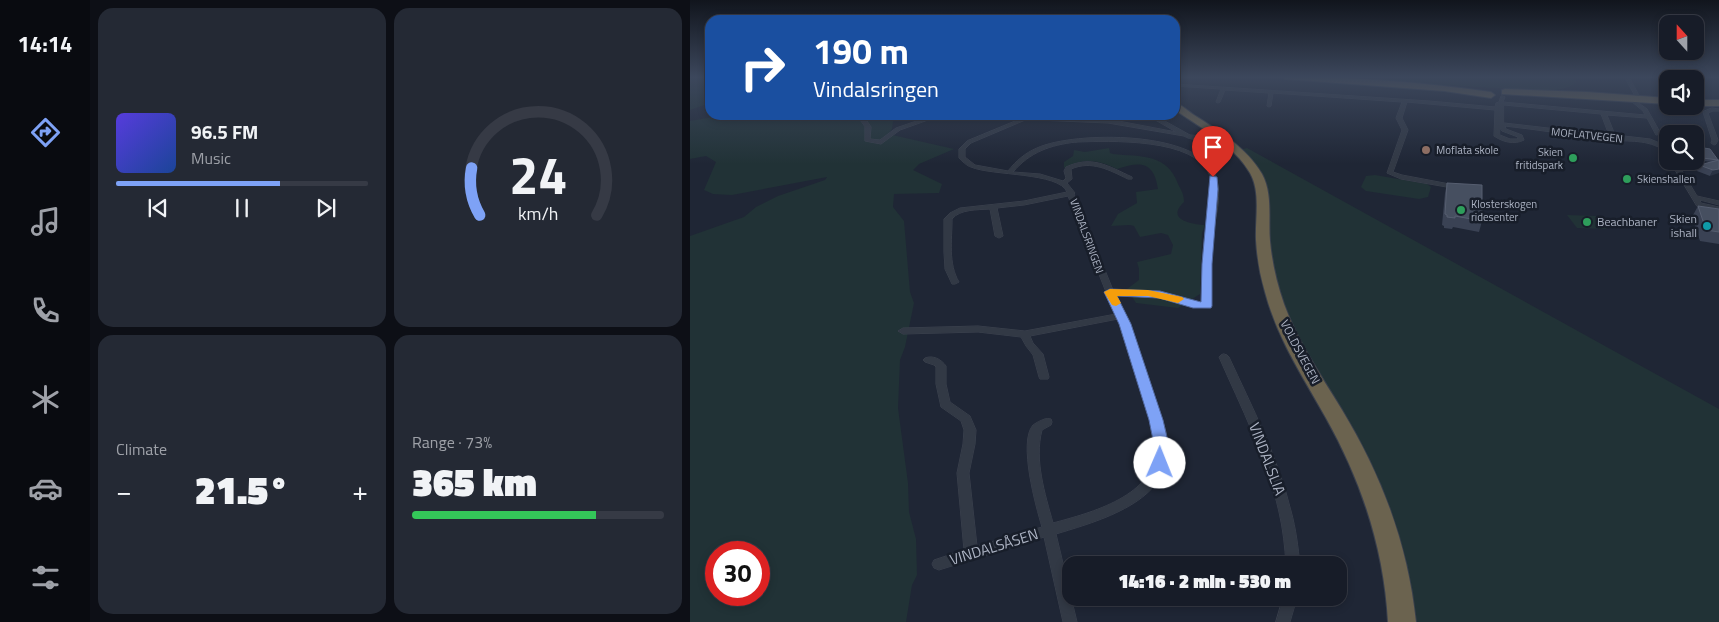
<!DOCTYPE html>
<meta charset="utf-8">
<style>
:root{--surface:#171c28;--page:#242934;--text:#f1f3f6;--muted:#9ea1a8;--line:#363a45;--accent:#7ea2f6}
body{margin:0;font-family:"Titillium Web",sans-serif;background:var(--page);color:var(--text);height:100vh;display:flex;flex-direction:column;font-size:19px;white-space:nowrap}
*{box-sizing:border-box;margin:0}
p{font-size:16px;color:var(--muted)}
.icon{flex:none;width:28px;height:28px;fill:none;stroke:currentColor;stroke-width:2;stroke-linecap:round;stroke-linejoin:round}
.map{position:relative;flex:1;overflow:hidden}
.side{display:flex;flex-direction:column;gap:8px;padding:8px;background:#0d0f16;width:600px}
.side>*{flex:none}
.hud{position:absolute;left:15px;top:15px;width:475px;height:105px;border-radius:15px;box-shadow:0 2px 8px #0003,0 0 0 1px var(--line);background:#1a4fa0;color:#fff;overflow:hidden}
.needle{width:32px;rotate:339deg}
.fabs{position:absolute;left:969px;top:15px;display:grid;gap:10px}
.fabs a{display:grid;place-items:center;width:45px;height:45px;border-radius:10px;background:var(--surface);box-shadow:0 2px 8px #0003,0 0 0 1px var(--line);font-size:25px}
.speed{position:absolute;left:15px;top:541px;display:flex;gap:10px;font-size:25px;font-weight:700;text-align:center}
.speed>*{display:grid;place-content:center;width:65px;height:65px;border-radius:50%;background:var(--surface);box-shadow:0 2px 8px #0003,0 0 0 1px var(--line);line-height:1}
.speed .limit{border:8px solid #d22;background:#fff;color:#111}
.pin{position:absolute;display:grid;place-items:center;width:42px;height:42px;color:#fff;margin:-51px -21px;border-radius:50% 50% 50% 0;rotate:-45deg;box-shadow:0 0 5px #0007}
.pin .icon{rotate:45deg}
.me{position:absolute;width:55px;margin:-28px;rotate:1deg;stroke-linejoin:round;filter:drop-shadow(0 0 4px #0008)}
.turn{display:flex;align-items:center;gap:18px;height:105px;padding:0 25px;font-size:22px}
.turn .icon{width:65px;height:65px;stroke-width:2.5}
.turn b{display:block;font-size:35px;line-height:42px}
.big{font-size:38px;font-weight:800;line-height:1.1}
.side .widget{flex:1;display:flex;flex-direction:column;justify-content:center;gap:8px;min-width:0;padding:0 18px;border-radius:15px;background:var(--page)}
.side .dial{align-items:center;gap:0}
.dial svg{height:130px;overflow:visible;fill:none;stroke:var(--line);stroke-width:7;stroke-linecap:round;text-anchor:middle}
.dial text{fill:var(--text);stroke:none}
.song{display:flex;align-items:center;gap:15px}
.cover{width:60px;height:60px;border-radius:8px;background:linear-gradient(135deg,hsl(250 70% 55%),hsl(220 70% 35%))}
.played{height:5px;border-radius:2px;background:linear-gradient(90deg,var(--accent) 65%,var(--line) 65%)}
.keys{display:flex;justify-content:space-around;direction:ltr}
.heat{display:flex;justify-content:space-between;align-items:center;font-size:28px;direction:ltr}
.charge{height:8px;border-radius:4px;background:linear-gradient(90deg,#34c759 73%,var(--line) 0)}
.side .tiles{flex:1;display:grid;gap:8px;grid-template-columns:repeat(2,1fr)}
.trip{position:absolute;left:372px;top:556px;width:285px;height:50px;border-radius:15px;background:var(--surface);box-shadow:0 2px 8px #0003,0 0 0 1px var(--line);font-weight:800;line-height:50px;text-align:center}
main{display:flex;flex:1;min-height:0}
.menu{display:flex;flex-direction:column;width:90px;justify-content:space-around;align-items:center;background:#090b10;color:var(--muted)}
.menu .icon{width:35px;height:35px}
.menu .current{color:var(--accent)}
.menu b{font-size:22px;color:var(--text)}
.map>svg:first-child{display:block}
.green{fill:#213236;fill-rule:evenodd}
.lines{fill:none;stroke-linecap:round;stroke-linejoin:round}
.street-casing{stroke:#3c424f;stroke-width:1}
.secondary-casing{stroke:#3c424f;stroke-width:2}
.highway-casing{stroke:#3a404d;stroke-width:2}
.street{fill:#323945;fill-rule:evenodd}
.secondary{fill:#404758;fill-rule:evenodd}
.highway{fill:#6b634f;fill-rule:evenodd}
.wall{fill:#3a4254}
.shaded-wall{fill:#2a3243}
.building{fill:#464f60;stroke:#565e70}
.route{fill:#7ea2f6;stroke:#5269a0}
.slow{fill:#f59e0b}
.education-dot{fill:#8d6e63;stroke:#181e2a;stroke-width:2}
.leisure-dot{fill:#2e9e5b;stroke:#181e2a;stroke-width:2}
.culture-dot{fill:#0f9aa8;stroke:#181e2a;stroke-width:2}
.labels{text-anchor:middle;stroke-width:5;stroke-linejoin:round;paint-order:stroke}
.far-street-label{font-size:11px;fill:#acb3c3;stroke:#181e2a}
.far-poi-label{font-size:11px;fill:#acb3c3;stroke:#181e2a;text-anchor:start}
.poi-label{font-size:12px;fill:#acb3c3;stroke:#181e2a;text-anchor:end}
.street-label{font-size:12px;fill:#acb3c3;stroke:#181e2a}
.near-street-label{font-size:15px;fill:#acb3c3;stroke:#181e2a}
</style>
<main>
<nav class="menu">
<b>14:14</b>
<svg class="icon current" aria-label="directions" viewBox="0 0 24 24"><path d="M12 3l9 9-9 9-9-9zM9 14v-3h6M13 9l2 2-2 2"/></svg>
<svg class="icon" aria-label="music" viewBox="0 0 24 24"><path d="M9 18V5l10-2v13"/><circle cx="6" cy="18" r="3"/><circle cx="16" cy="16" r="3"/></svg>
<svg class="icon" aria-label="phone" viewBox="0 0 24 24"><path d="M5 4h4l2 5-3 2q2 4 5 5l2-3 5 2v4C11 20 4 13 5 4z"/></svg>
<svg class="icon" aria-label="climate" viewBox="0 0 24 24"><path d="M12 3v18M4 7l16 10M4 17L20 7"/></svg>
<svg class="icon" aria-label="car" viewBox="0 0 24 24"><path d="M5 17H2v-5l4-1 3-4h7l3 4 3 1v5h-3M9 17h6M6 11h13"/><circle cx="7" cy="17" r="2"/><circle cx="17" cy="17" r="2"/></svg>
<svg class="icon" aria-label="filters" viewBox="0 0 24 24"><path d="M4 7h16M4 17h16"/><circle cx="9" cy="7" r="2"/><circle cx="15" cy="17" r="2"/></svg>
</nav>
<section class="side">
<div class="tiles">
<div class="widget">
<div class="song"><i class="cover"></i><div><b>96.5 FM</b><p>Music</p></div></div>
<div class="played"></div>
<div class="keys"><svg class="icon" aria-label="previous" viewBox="0 0 24 24"><path d="M18 5L8 12l10 7zM5 5v14"/></svg><svg class="icon" aria-label="pause" viewBox="0 0 24 24"><path d="M8 5v14M16 5v14"/></svg><svg class="icon" aria-label="next" viewBox="0 0 24 24"><path d="M6 5l10 7-10 7zM19 5v14"/></svg></div>
</div>
<div class="widget dial"><svg viewBox="0 0 100 80">
<path d="M14 69A42 42 0 1 1 86 69"/>
<path d="M14 69A42 42 0 0 1 9 40" stroke="#7ea2f6"/>
<text x="50" y="56" font-size="32" font-weight="700">24</text>
<text x="50" y="72" font-size="11">km/h</text>
</svg></div>
<div class="widget"><p>Climate</p>
<div class="heat"><a>−</a><b class="big">21.5°</b><a>+</a></div>
</div>
<div class="widget"><p>Range · 73%</p><b class="big">365 km</b><div class="charge"></div></div>
</div>
</section>
<div class="map">
<svg width="1029" height="622" viewBox="0 0 1029 622">
<rect width="100%" height="100%" fill="#1f2635"/>
<!-- green -->
<g class="green">
<polygon points="0,77 20,79 20,103 0,110"/>
<path d="M669 77H884L886 82C880 90 866 89 856 91L690 81Z"/>
<path d="M34 115H204L202 129 198 134 264 149 229 164 223 170 252 184 249 193 204 194 203 207 214 221 220 292 224 303 215 347 210 360 208 408 218 483 219 512 226 539 227 575 222 585 216 622H0V236L54 217 66 207 88 196 135 180 137 177 42 195 23 194 14 190 26 162 16 156 0 159V121ZM26 552H69V595H26Z"/>
<path d="M419 148 420 153 423 154C451 157 477 153 488 184 491 190 494 194 494 202 475 220 502 224 515 225L512 233 510 294 488 308 446 303 437 289 449 280V269L447 262 481 254 483 245 478 235 471 233 450 237 444 226 440 225 421 226 428 214 447 203 446 192 468 189C464 161 450 161 427 169 409 160 393 157 374 168V162L383 156 384 150 395 152Z"/>
<polygon points="557,148 1029,409 1029,622 699,622 693,550 662,463 596,343 567,189 560,171 543,152"/>
<polygon points="685,175 737,184 741,187 738,197 729,199 676,191 671,187 676,176"/>
<polygon points="877,215 906,216 917,229 887,228"/>
</g>
<g class="lines">
<defs>
<g id="street">
<polygon points="935,77 939,77 951,99 947,99"/>
<path d="M485 84 739 101 805 107 806 103 809 102 811 96H813L815 97 813 102 955 115 953 111 941 101V100L943 99 957 109 971 134 966 135 957 118 917 115 925 135 960 139 977 146 978 153C960 139 943 142 923 140 887 136 851 130 815 126L816 129 832 135 834 140C824 145 813 142 804 136L805 110 717 102 712 118 718 130 703 172 712 175 770 186 771 187 768 189 711 179 697 173 712 130 706 118 712 102 583 93 581 106 579 107 577 106 579 93 535 90 530 102 528 103 526 102 531 89 485 86ZM814 105 911 114 919 135 814 123ZM810 128 812 131 828 137V139H820L810 135Z"/>
<polygon points="1022,108 1029,109 1029,111 1023,111 1018,113 1028,140 1026,144 1024,145 1021,143 1022,140 1013,112"/>
<polygon points="167,115 173,115 181,127 180,139 190,140 206,128 244,115 252,115 210,130 191,144 175,141 175,127"/>
<path d="M340 115H347L281 143 275 149V157L285 165 318 171C326 161 335 153 347 148 384 131 512 130 526 177 533 197 524 221 522 241 520 263 520 285 521 306L520 308 503 307 470 298 426 295C442 325 451 358 462 391 468 409 477 427 478 446 481 502 408 521 366 534L387 622H373L354 537 249 570 244 568 242 564 244 560 274 550 267 473 273 444 274 430 271 421 251 407 246 384V367L244 365 235 362 233 360 235 358C243 355 251 359 256 366V384L260 402 280 416 286 430 285 444 279 473 287 546 352 527C346 507 328 442 343 425 343 425 349 421 350 421 354 419 356 418 361 419L362 422 361 425 352 430C344 460 355 494 363 523 400 513 467 496 466 447 466 430 459 412 453 396 445 370 438 344 428 319L340 336 343 343 353 354 359 377 358 379H350L349 377 343 355 336 346 331 337 288 332 213 334 208 331 213 328 288 326 335 331 426 314 416 292 378 196 334 205 307 208 313 236 309 238 305 236 300 209C287 210 270 209 262 219 262 240 258 264 269 282L265 284H262L255 269 254 252V219L260 213 270 208 334 201 377 192C369 172 302 176 281 167 277 166 272 161 269 158V149L277 141ZM386 142C418 141 507 137 520 176 526 195 516 222 514 241 512 262 512 282 513 303L470 292 423 290 384 194 385 193 377 183 382 179 381 169C402 160 419 170 438 179H442V177C418 166 402 155 376 167L374 171 376 178 373 181 350 174 323 172C340 152 360 145 386 142Z"/>
<path d="M457 115H464L500 135 515 136 518 138C512 141 500 140 494 136L418 123 348 120 345 118 348 116 418 119 486 132Z"/>
<polygon points="980,161 986,161 1007,196 1029,201 1029,205 1010,200 1011,203 1029,207 1029,211 1007,206"/>
<path d="M534 354 537 355 539 357C562 407 588 457 601 511 606 529 608 547 610 565H596C595 547 593 529 589 512 577 458 551 407 529 357L531 355Z"/>
<polygon points="593,598 607,598 600,622 586,622"/>
</g>
<polygon id="secondary" points="972,77 979,77 981,79 978,79 978,81"/>
<g id="highway">
<path d="M592 77C662 77 732 82 801 92L805 95 801 98 754 91 596 79Z"/>
<polygon points="815,89 897,92 978,98 978,104 812,94 812,90"/>
<rect x="1005" y="100" width="24" height="6"/>
<path d="M485 103C492 105 498 111 504 115 529 131 557 148 572 174 583 194 578 220 580 241 582 263 587 284 594 304 608 343 631 375 652 410 692 476 718 545 726 622H698C694 549 672 482 636 418 613 377 587 338 575 292 570 275 567 258 566 240 565 219 571 192 560 173 544 145 511 128 485 110Z"/>
</g>
</defs>
<!-- street casing -->
<use href="#street" class="street-casing"/>
<!-- secondary casing -->
<use href="#secondary" class="secondary-casing"/>
<!-- highway casing -->
<use href="#highway" class="highway-casing"/>
<!-- street -->
<use href="#street" class="street"/>
<!-- secondary -->
<use href="#secondary" class="secondary"/>
<!-- highway -->
<use href="#highway" class="highway"/>
</g>
<!-- wall -->
<g class="wall">
<polygon points="1008,147 1029,160 1020,176 1007,171 1009,165 1022,162 1005,160 1005,149 1007,149"/>
<polygon points="757,183 792,221 789,232 763,227 762,229 754,228 754,226 752,225 755,193"/>
<polygon points="1008,206 1029,209 1029,244 1010,241 1002,217"/>
</g>
<!-- shaded-wall -->
<polygon class="shaded-wall" points="1029,169 1029,173 1020,176 1023,170"/>
<!-- building -->
<g class="building">
<polygon points="1008,147 1020,149 1028,160 1005,157 1005,149 1009,149"/>
<polygon points="1029,160 1029,169 1023,170 1009,165"/>
<polygon points="757,183 792,185 792,221 765,216 765,218 757,217 757,215 755,214"/>
<polygon points="1008,206 1029,209 1029,232 1016,230"/>
</g>
<!-- sky -->
<linearGradient id="sky" x2="0" y2="1"><stop stop-color="#11151d"/><stop offset="0.47" stop-color="#3c475c"/><stop offset="1" stop-color="#3c475c" stop-opacity="0"/></linearGradient>
<rect width="1029" height="164" fill="url(#sky)"/>
<!-- route -->
<polygon class="route" points="520,176 527,177 528,189 522,264 522,306 521,308 503,308 469,298 427,296 441,324 473,420 480,450 476,467 470,469 465,467 463,463 465,450 459,420 429,324 414,292 420,289 470,291 511,302 512,264"/>
<!-- slow -->
<polygon class="slow" points="420,289 458,290 492,297 494,299 488,303 458,296 427,296 431,303 426,306 422,305 414,292"/>
<!-- markers -->
<circle class="education-dot" cx="736" cy="150" r="5"/>
<g class="leisure-dot">
<circle cx="883" cy="158" r="5"/>
<circle cx="937" cy="179" r="5"/>
<circle cx="771" cy="210" r="5"/>
<circle cx="897" cy="222" r="5"/>
</g>
<circle class="culture-dot" cx="1017" cy="226" r="5"/>
<g class="labels">
<!-- far-street labels -->
<g class="far-street-label">
<text transform="translate(897 135) rotate(6)" y="4">MOFLATVEGEN</text>
<text transform="translate(397 236) rotate(70)" y="4">VINDALSRINGEN</text>
</g>
<!-- far-poi labels -->
<g class="far-poi-label">
<text x="746" y="154">Moflata skole</text>
<text x="873" y="156" text-anchor="end">Skien<tspan x="873" dy="13">fritidspark</tspan></text>
<text x="947" y="183">Skienshallen</text>
<text x="781" y="208">Klosterskogen<tspan x="781" dy="13">ridesenter</tspan></text>
</g>
<!-- poi labels -->
<g class="poi-label">
<text x="1007" y="223">Skien<tspan x="1007" dy="14">ishall</tspan></text>
<text x="907" y="226" text-anchor="start">Beachbaner</text>
</g>
<!-- street labels -->
<g class="street-label">
<text transform="translate(610 352) rotate(62)" y="4">VOLDSVEGEN</text>
</g>
<!-- near-street labels -->
<g class="near-street-label">
<text transform="translate(577 459) rotate(69)" y="5">VINDALSLIA</text>
<text transform="translate(304 547) rotate(-17)" y="5">VINDALSÅSEN</text>
</g>
</g>
</svg>
<div class="fabs">
<a><svg class="needle" viewBox="-14 -14 28 28"><path d="M0-13l5 13h-10z" fill="#e53935"/><path d="M0 13l5-13h-10z" fill="#9ea1a8"/></svg></a>
<a><svg class="icon" aria-label="sound" viewBox="0 0 24 24"><path d="M4 9h4l5-4v14l-5-4H4zM17 9q2 3 0 6"/></svg></a>
<a><svg class="icon" aria-label="search" viewBox="0 0 24 24"><circle cx="10" cy="10" r="6"/><path d="M15 15l6 6"/></svg></a>
</div>
<div class="speed"><div class="limit">30</div></div>
<div class="pin" style="left:523px;top:177px;background:#d93025"><svg class="icon" aria-label="arrive" viewBox="0 0 24 24"><path d="M6 21V4h12l-3 4 3 4H6"/></svg></div>
<svg class="me" style="left:470px;top:463px" viewBox="-20 -20 40 40"><circle r="19" fill="#fff"/><path d="M0-13L10 11 0 6-10 11z" fill="#7ea2f6"/></svg>
<div class="trip">14:16 · 2 min · 530 m</div>
<div class="hud">
<div class="turn"><svg class="icon" aria-label="right" viewBox="0 0 24 24"><path d="M7 20v-9h11M14 6l5 5-5 5"/></svg><div><b>190 m</b>Vindalsringen</div></div>
</div>
</div>
</main>
